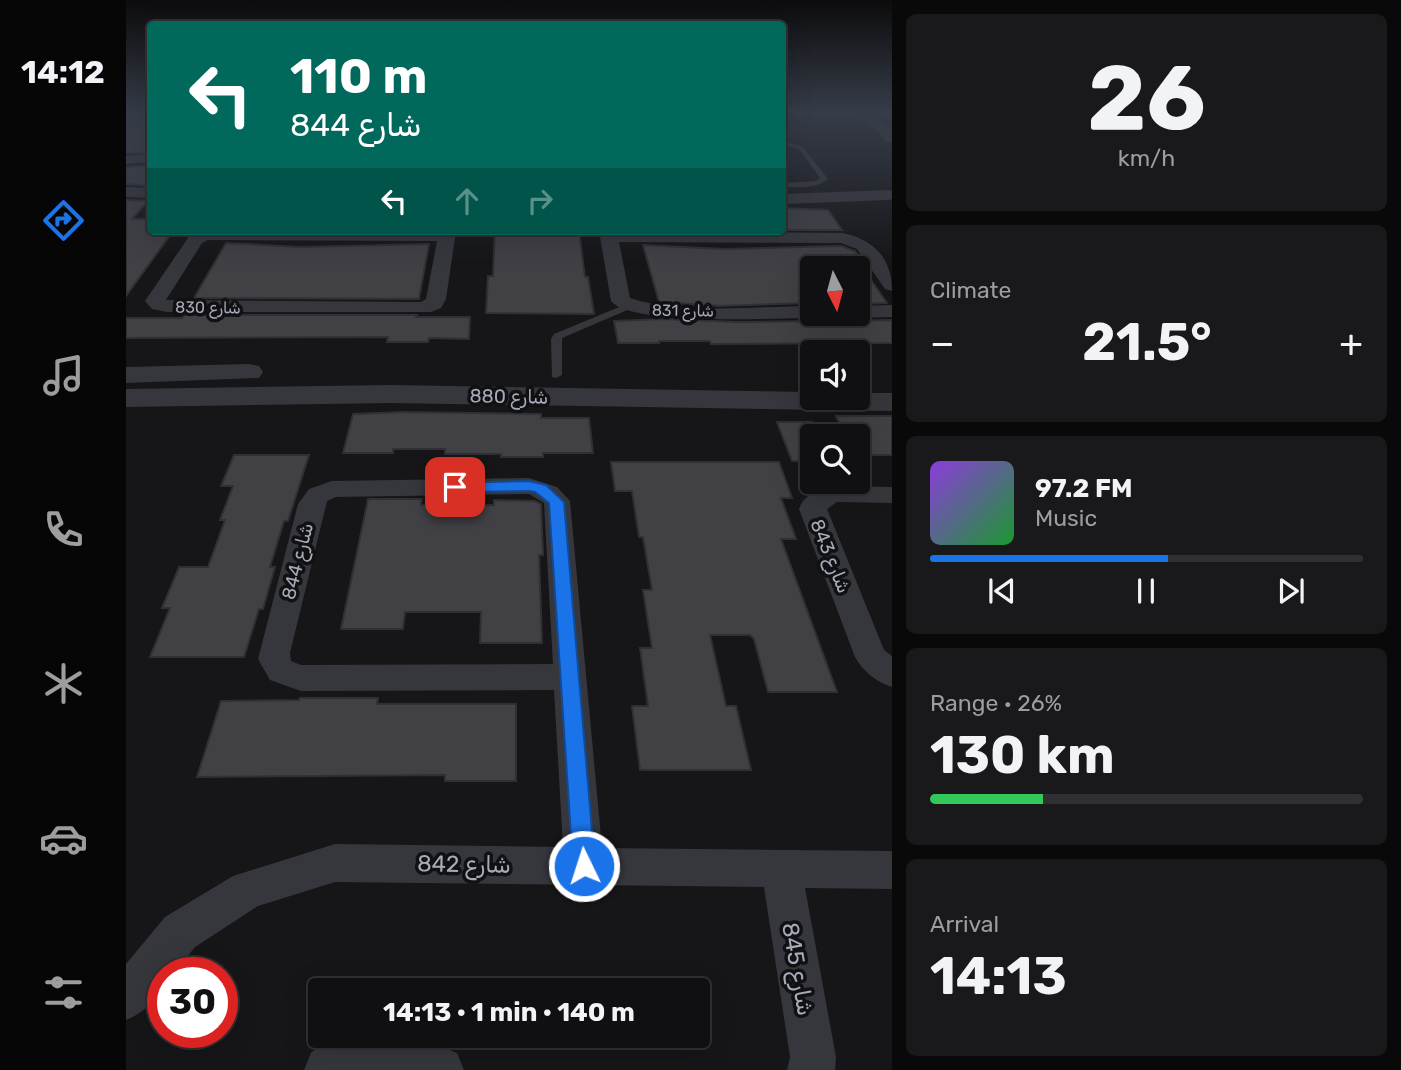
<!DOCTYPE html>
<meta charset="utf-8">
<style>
:root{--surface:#101012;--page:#19191b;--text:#f1f3f6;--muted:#9c9d9f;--line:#303032;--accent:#1a73e8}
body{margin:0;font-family:Rubik,Cairo,sans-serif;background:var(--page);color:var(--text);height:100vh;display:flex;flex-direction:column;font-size:26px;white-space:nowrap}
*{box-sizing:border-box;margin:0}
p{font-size:23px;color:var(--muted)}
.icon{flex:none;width:38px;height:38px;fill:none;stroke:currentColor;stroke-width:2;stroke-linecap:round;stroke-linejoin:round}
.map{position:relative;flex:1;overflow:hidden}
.sheet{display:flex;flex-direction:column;gap:14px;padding:14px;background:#09090a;width:509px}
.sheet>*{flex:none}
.hud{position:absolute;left:21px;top:21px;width:639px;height:214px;border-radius:7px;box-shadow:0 7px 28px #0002,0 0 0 2px var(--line);background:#00695c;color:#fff;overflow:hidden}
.needle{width:46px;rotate:174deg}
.controls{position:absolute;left:674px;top:256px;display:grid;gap:14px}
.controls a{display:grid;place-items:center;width:70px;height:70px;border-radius:7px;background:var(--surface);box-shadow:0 7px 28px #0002,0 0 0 2px var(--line);font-size:35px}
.speed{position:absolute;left:21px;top:957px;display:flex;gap:14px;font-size:35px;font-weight:700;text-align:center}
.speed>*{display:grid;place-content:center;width:91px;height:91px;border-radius:50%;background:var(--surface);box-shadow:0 7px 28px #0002,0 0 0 2px var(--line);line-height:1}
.speed .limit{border:10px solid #d22;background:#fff;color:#111}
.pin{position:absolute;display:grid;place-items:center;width:60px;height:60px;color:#fff;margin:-30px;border-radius:14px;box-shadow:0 4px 10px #0006}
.me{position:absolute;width:77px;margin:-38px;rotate:356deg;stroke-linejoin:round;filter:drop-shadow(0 0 5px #0008)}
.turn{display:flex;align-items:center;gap:24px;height:147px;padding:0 28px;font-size:32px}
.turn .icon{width:91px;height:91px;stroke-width:2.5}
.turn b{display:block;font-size:49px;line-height:60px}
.lanes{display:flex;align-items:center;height:66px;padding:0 28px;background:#0003;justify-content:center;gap:35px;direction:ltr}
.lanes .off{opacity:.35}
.big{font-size:52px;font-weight:700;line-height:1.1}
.sheet .tile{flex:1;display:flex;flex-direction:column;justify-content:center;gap:10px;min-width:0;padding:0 24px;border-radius:10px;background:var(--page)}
.sheet .dial{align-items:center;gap:0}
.dial b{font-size:91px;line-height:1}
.song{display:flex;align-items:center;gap:21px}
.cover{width:84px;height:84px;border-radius:10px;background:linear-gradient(135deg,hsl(270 70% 55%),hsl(130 70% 35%))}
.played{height:7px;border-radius:4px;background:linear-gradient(90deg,var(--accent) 55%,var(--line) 55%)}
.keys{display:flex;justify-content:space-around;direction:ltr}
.heat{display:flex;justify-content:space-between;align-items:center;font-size:38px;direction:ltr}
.charge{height:10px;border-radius:5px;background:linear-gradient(90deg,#34c759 26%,var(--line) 0)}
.trip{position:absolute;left:182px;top:978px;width:402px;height:70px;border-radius:7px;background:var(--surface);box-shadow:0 7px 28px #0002,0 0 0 2px var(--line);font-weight:700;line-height:70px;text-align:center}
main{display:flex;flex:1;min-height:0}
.dock{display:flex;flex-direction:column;width:126px;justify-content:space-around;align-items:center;background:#060607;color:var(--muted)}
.dock .icon{width:49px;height:49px}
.dock .active{color:var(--accent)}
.dock b{font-size:32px;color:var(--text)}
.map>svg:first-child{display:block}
.building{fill:#404045;stroke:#302f34;stroke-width:2}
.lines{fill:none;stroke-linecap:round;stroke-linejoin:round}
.service{fill:#36373d;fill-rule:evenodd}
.minor{fill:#36373d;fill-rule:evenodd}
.tertiary{fill:#36373d;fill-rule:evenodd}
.route{fill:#1a73e8;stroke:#114b97;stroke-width:2}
.labels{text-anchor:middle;stroke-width:7;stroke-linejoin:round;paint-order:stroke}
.far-street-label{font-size:16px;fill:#a7abb9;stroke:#111113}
.street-label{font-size:19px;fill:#a7abb9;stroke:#111113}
.near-street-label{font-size:23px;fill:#a7abb9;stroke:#111113}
</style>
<main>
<nav class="dock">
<b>14:12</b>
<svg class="icon active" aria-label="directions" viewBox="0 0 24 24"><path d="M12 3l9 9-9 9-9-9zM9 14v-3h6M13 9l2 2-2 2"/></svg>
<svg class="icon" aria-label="music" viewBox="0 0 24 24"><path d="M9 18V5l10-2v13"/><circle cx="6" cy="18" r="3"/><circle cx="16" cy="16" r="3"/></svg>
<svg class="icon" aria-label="phone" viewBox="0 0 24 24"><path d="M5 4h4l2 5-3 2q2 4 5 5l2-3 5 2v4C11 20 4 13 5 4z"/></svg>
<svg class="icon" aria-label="climate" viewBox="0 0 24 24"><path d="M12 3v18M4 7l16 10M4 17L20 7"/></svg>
<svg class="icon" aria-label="car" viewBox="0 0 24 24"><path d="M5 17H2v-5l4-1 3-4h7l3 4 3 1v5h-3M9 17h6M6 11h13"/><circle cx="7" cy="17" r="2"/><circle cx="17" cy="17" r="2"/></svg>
<svg class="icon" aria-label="filters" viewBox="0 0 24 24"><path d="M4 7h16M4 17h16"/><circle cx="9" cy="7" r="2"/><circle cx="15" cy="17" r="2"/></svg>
</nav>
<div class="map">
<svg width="766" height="1070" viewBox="0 0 766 1070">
<rect width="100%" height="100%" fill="#161618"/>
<!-- building -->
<g class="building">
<polygon points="0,113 24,113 24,152 0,153"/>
<polygon points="24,165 24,186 0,184 0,167"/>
<polygon points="0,200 22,201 6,219 24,219 24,231 47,231 0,296"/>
<polygon points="656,208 702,210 716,230 656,230"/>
<polygon points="369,231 453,231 459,277 462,277 468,314 360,313 362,276 367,276"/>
<polygon points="100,243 174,247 303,244 293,299 68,298"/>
<polygon points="517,245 598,249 715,246 729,251 738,264 734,264 761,303 732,304 732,264 686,264 686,303 593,306 533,302"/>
<polygon points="58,315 291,315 290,317 344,317 343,339 303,338 302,342 261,342 262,337 0,338 0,318 56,318"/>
<polygon points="538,319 612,322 766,320 766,343 585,344 584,341 533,341 533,343 492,343 488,321"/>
<polygon points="278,412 415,414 415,418 463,418 467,453 417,453 417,457 375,457 375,454 319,454 319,449 267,449 267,453 217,453 227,414"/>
<polygon points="710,416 766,416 766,455 732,455 732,436 719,436"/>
<polygon points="651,422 686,422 686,461 666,461"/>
<polygon points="108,455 183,455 162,521 158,521 144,567 149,567 137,609 133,609 118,657 24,657 44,608 36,608 53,567 82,567 99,520 94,520 107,486 95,486"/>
<polygon points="485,462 653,462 666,498 655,498 670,539 655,539 711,692 642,692 628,639 624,635 584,635 600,706 610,706 625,770 514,770 506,706 522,706 514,648 526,648 517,590 526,590 517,537 513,537 506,491 489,491"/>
<polygon points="242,499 296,499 295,505 368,505 368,500 409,501 415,504 417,555 413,555 416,643 354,643 355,612 279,612 277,629 215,629"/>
<polygon points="174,698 252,698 251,704 390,704 390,781 319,781 319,775 71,777 95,701 173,700"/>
</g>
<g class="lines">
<!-- service -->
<g class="service">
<path d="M656 140 677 147 702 179C691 189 671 187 656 187L658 183 690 181 694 178 673 149 656 144Z"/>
<polygon points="503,303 506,304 506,308 436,338 436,375 430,378 426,377 425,339 428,334"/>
</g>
<!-- minor -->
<g class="minor">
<path d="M723 112C741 112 753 117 766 131V143L761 142 748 128Z"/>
<polygon points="24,154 24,162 0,164 0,156"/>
<polygon points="0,187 24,188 24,198 0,197"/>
<polygon points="763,190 766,191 766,199 763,200 656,204 656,194"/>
<path d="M73 231H330L320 299 315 308 305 312H41L26 309 19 301 64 235ZM82 240 311 241 300 299 295 302 40 300 76 243Z"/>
<path d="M473 231 717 233C748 240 766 258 766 291L759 289 731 249 715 243 493 242 504 298C552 315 634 306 686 306V313H695L686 318C651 318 504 326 485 301Z"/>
<polygon points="766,305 766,317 732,318 723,313 732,313 732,306"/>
<path d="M403 478 431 487 444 501 476 848 766 851V889L679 888 710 1057 709 1070H661L664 1057 638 887 209 882 132 906 69 947 48 973H37C37 996 20 1012 0 1020V964L39 917 107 876 209 844 437 847 428 690 175 691 144 680 132 659 172 504 183 489 206 481ZM403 494 418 503 427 664 175 665 165 661 164 653 201 501 210 497Z"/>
<path d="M711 486 766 487V503L711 502 701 509 758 650 766 656V687C750 682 737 671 729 657L673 509C679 492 695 489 711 486Z"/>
<polygon points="205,1036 290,1036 331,1053 338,1070 178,1070 185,1053"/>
</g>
<!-- tertiary -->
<g class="tertiary">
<polygon points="123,364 133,366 137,372 133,378 0,383 0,367"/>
<polygon points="265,385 686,392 686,397 732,397 732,393 766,393 766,411 265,403 0,407 0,389"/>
</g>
</g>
<!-- sky -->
<linearGradient id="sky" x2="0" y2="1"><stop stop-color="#0c0c0d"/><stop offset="0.43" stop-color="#363c48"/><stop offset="1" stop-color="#363c48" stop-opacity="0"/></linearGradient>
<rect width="766" height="262" fill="url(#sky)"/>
<!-- route -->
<polygon class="route" points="403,481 420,485 438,502 469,866 466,873 458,876 450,873 447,866 423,503 409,492 403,491 329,492 322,487 329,483"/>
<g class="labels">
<!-- far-street labels -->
<g class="far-street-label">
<text transform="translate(82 307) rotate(1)" y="6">شارع 830</text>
<text transform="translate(557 310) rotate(1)" y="6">شارع 831</text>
</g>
<!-- street labels -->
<g class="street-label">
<text transform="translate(383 396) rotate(1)" y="7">شارع 880</text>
<text transform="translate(705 556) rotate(68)" y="7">شارع 843</text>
<text transform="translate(171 561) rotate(-76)" y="7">شارع 844</text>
</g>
<!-- near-street labels -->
<g class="near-street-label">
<text transform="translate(338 864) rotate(1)" y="8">شارع 842</text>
<text transform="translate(672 969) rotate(80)" y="8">شارع 845</text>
</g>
</g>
</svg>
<div class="controls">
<a><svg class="needle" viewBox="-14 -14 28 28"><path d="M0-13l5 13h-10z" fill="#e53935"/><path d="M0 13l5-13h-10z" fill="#9c9d9f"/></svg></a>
<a><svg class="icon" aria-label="sound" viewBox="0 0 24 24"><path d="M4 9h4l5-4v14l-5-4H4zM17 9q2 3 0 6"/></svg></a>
<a><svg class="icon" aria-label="search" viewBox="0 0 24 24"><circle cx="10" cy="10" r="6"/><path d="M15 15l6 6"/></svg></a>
</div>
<div class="speed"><div class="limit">30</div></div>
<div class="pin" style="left:329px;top:487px;background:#d93025"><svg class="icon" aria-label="arrive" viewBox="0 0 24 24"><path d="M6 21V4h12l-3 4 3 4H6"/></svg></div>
<svg class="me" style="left:458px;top:866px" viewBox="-20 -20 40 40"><circle r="17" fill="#1a73e8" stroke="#fff" stroke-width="3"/><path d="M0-11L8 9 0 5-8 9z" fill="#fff"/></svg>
<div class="trip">14:13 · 1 min · 140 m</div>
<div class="hud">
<div class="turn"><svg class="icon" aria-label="left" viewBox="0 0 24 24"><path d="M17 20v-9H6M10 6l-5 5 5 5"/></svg><div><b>110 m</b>شارع 844</div></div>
<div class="lanes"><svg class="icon" aria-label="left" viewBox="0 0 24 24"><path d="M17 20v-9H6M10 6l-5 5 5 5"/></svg><svg class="icon off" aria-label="ahead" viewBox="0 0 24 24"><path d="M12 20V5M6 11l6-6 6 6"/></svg><svg class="icon off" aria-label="right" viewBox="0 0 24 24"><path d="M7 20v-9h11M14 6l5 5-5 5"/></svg></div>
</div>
</div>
<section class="sheet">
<div class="tile dial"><b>26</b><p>km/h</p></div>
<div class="tile"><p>Climate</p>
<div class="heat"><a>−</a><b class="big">21.5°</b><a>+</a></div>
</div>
<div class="tile">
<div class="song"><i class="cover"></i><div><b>97.2 FM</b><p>Music</p></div></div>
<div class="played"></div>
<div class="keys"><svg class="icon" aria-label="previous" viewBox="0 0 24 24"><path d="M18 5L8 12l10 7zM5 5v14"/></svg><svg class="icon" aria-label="pause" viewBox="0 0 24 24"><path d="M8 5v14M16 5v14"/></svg><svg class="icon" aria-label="next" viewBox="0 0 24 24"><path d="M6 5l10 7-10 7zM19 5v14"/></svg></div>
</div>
<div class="tile"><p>Range · 26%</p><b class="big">130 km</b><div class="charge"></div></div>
<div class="tile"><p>Arrival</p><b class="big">14:13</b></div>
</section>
</main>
